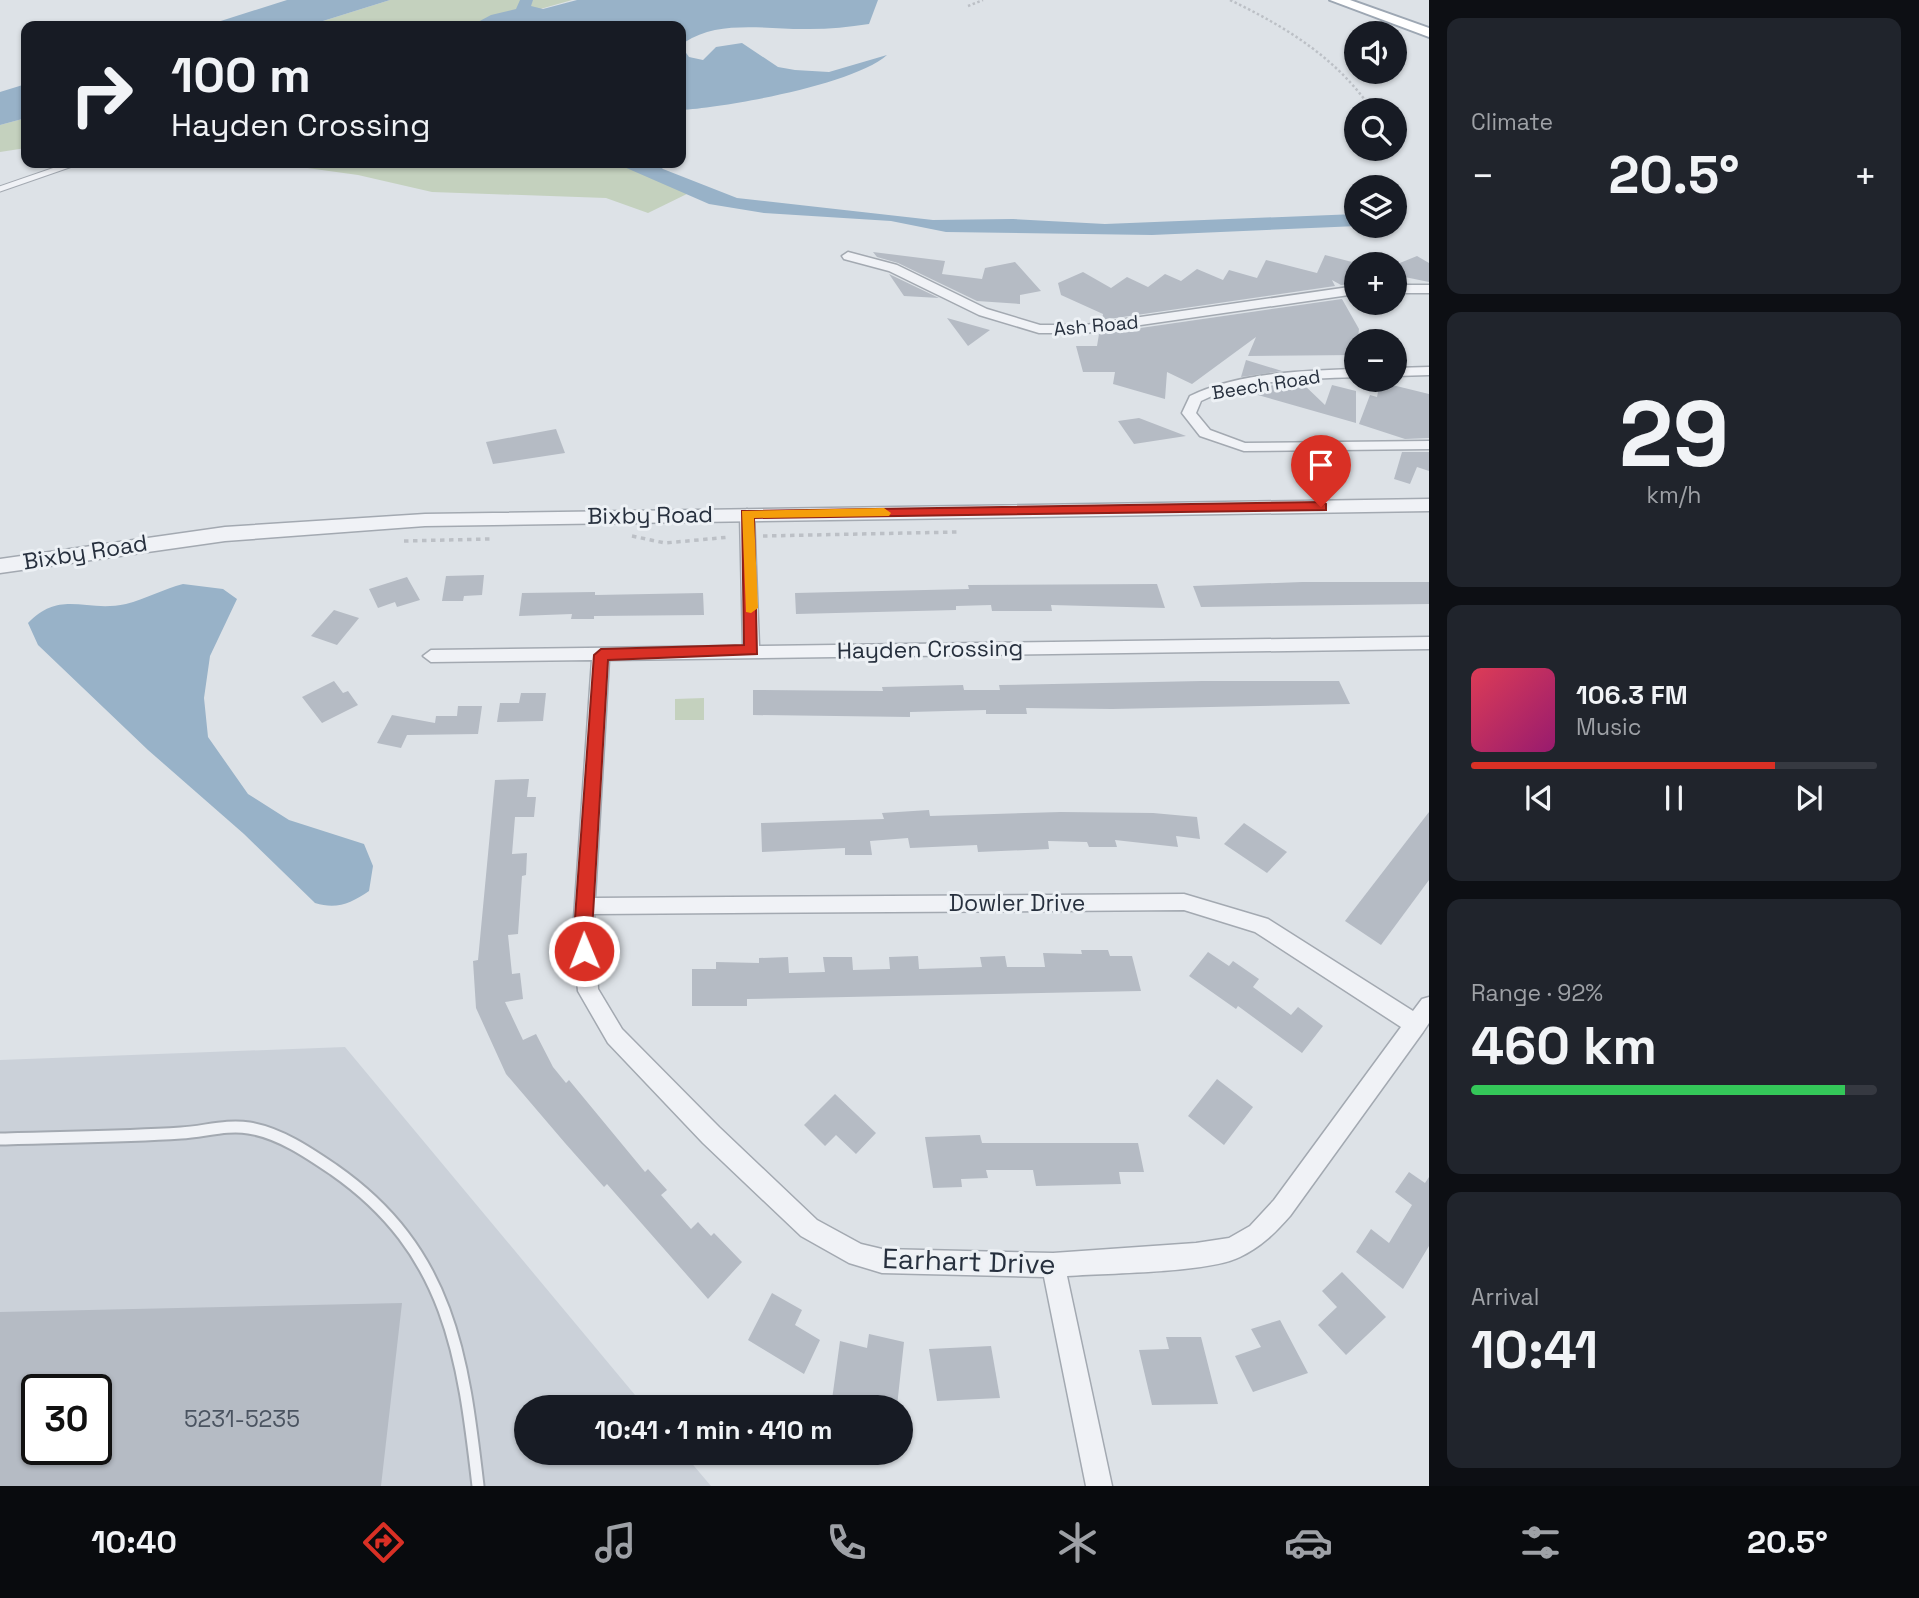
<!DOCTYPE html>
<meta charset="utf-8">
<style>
:root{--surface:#171b24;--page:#20242c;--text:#f1f3f6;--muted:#9ea1a6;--line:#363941;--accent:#d93025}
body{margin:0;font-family:"Space Grotesk",sans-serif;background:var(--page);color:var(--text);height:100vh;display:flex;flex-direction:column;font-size:26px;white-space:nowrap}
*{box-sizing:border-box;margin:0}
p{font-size:23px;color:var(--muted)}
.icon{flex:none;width:38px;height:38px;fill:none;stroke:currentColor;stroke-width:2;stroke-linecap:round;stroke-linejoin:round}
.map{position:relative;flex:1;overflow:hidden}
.panel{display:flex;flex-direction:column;gap:18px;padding:18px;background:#0d0f14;width:490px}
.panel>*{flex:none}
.hud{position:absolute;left:21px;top:21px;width:665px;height:147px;border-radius:14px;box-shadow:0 2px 5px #0004;background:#171b24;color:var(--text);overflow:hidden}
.fabs{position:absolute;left:1344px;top:21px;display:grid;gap:14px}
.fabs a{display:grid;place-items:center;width:63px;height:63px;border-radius:50%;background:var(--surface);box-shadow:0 2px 5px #0004;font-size:35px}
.speed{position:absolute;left:21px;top:1374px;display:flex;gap:14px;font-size:35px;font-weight:700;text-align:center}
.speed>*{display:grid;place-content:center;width:91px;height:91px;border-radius:50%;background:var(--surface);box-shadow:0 2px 5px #0004;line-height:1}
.speed .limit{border:4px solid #111;border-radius:10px;background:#fff;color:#111}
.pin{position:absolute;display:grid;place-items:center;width:60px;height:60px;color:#fff;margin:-72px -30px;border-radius:50% 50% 50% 0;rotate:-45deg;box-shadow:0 0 7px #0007}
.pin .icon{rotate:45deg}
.me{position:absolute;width:77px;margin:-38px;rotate:359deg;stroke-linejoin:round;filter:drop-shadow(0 0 5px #0008)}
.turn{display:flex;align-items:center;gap:24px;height:147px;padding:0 35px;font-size:32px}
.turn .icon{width:91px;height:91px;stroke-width:2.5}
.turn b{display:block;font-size:49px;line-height:60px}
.big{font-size:52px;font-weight:700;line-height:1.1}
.panel .widget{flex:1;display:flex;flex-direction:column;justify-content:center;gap:10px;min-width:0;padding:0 24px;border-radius:14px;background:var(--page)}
.panel .dial{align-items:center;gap:0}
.dial b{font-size:91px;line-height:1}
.song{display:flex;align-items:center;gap:21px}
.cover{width:84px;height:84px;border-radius:10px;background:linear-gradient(135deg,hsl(350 70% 55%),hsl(320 70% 35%))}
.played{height:7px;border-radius:4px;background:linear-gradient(90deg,var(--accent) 75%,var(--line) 75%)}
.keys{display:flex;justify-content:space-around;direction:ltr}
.heat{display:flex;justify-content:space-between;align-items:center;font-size:38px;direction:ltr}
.charge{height:10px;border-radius:5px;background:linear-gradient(90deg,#34c759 92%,var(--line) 0)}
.trip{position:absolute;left:514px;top:1395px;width:399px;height:70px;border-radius:35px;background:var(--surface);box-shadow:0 2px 5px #0004;font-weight:700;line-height:70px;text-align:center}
.menu{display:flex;height:112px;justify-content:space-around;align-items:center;background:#090b0e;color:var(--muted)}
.menu .icon{width:49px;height:49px}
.menu .current{color:var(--accent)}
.menu b{font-size:32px;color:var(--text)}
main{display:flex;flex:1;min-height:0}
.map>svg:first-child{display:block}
.built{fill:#cbd1d9;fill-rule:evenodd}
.green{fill:#c4d1be}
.water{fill:#98b2c8}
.building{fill:#b5bbc4;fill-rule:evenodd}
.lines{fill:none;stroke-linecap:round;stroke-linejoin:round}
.service-far1-casing{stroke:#a3a9b1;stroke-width:7}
.service-casing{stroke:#a3a9b1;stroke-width:15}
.minor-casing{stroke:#a3a9b1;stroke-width:3}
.tertiary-casing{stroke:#a3a9b1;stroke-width:3}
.primary-casing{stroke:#9da7b3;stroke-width:4}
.path-far1{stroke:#bcc0c6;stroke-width:2.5;stroke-dasharray:2.5 2.5;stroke-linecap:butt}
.path{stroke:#bcc0c6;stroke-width:3.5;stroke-dasharray:4.5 4.5;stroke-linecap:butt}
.service-far1{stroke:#f0f2f6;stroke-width:5}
.service{stroke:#f0f2f6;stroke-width:11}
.minor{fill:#f0f2f6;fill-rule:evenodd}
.tertiary{fill:#f0f2f6;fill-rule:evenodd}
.primary{fill:#fff;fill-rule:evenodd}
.route{fill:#d93025;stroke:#8d1f18;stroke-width:2}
.slow{fill:#f59e0b}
.labels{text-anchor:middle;stroke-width:6;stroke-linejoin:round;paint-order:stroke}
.far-street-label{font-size:19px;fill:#27303e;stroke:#edf1f5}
.street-label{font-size:23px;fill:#27303e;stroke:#edf1f5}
.near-number-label{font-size:23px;fill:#4a5360}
.near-street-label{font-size:28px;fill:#27303e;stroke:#edf1f5}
</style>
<main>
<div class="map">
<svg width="1429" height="1486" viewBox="0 0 1429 1486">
<rect width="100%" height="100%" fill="#dde2e7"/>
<!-- built -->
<path class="built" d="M345 1047 645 1407H527V1452L683 1453 711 1486H0V1060ZM37 1390H96V1449H37Z"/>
<!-- green -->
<g class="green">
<polygon points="390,0 572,0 481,26 307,26"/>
<polygon points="26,118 26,148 0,152 0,125"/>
<polygon points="271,163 632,163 693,191 648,213 606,198 432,192 358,175"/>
<polygon points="704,698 704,720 675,720 675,699"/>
</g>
<!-- water -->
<g class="water">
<polygon points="287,0 390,0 307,26 205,26"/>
<path d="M520 0H533L531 6 543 9 577 0H878L869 24C849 27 830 29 809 29 769 30 720 19 685 42L684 50 689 57 703 60 716 47 742 43 778 67 795 70 829 72 887 55C853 85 727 107 681 110V26H482L476 23 491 15 516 9Z"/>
<polygon points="26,84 26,118 0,125 0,92"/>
<polygon points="615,163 657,163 663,169 737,198 933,220 1013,219 1105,224 1356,214 1358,226 1152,235 946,232 891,221 764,213 709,204"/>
<path d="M183 584 223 589 237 599 210 656 204 698 208 737 248 794 289 820 364 844 373 866 369 891C351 903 337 910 315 903L244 834 148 750 38 645 28 623C61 589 85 613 126 604 145 599 164 589 183 584Z"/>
</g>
<!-- building -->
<g class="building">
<polygon points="873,252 945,261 942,274 982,279 985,268 1015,262 1041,291 1020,295 1020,304 977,301 898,263 877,257"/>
<polygon points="1325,255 1356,263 1356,284 1341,285 1332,280 1335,286 1102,320 1103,314 1061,295 1058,283 1083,272 1111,288 1127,277 1148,287 1165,274 1181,281 1197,269 1223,280 1229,270 1257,278 1266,260 1317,273"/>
<polygon points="1417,256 1429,263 1429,282 1395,275 1395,265"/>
<polygon points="889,274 939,298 904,296"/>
<polygon points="1342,299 1359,329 1356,355 1248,356 1256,337 1192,384 1167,372 1165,399 1113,384 1115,372 1083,372 1076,346 1097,346 1099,334"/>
<polygon points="947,318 990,330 968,346"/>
<polygon points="1246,360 1282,371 1241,377"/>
<polygon points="1301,382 1325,405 1332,385 1356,391 1356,423 1258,395 1252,388"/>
<polygon points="1380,382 1429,394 1429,438 1405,439 1359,424 1370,395 1377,397"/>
<polygon points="1139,418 1186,436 1134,444 1118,421"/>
<polygon points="556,429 565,453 493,464 486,442"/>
<polygon points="1402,452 1429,452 1429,471 1417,467 1410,484 1394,479"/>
<polygon points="484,575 482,595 464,596 463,601 442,601 446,576"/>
<polygon points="407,577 420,600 397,607 395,602 378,608 369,589"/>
<polygon points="1302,582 1429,582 1429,604 1201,607 1193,586"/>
<polygon points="1157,584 1165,608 1051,605 1052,611 992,611 991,605 956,606 956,610 796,614 795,593 969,589 968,585"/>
<polygon points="595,592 595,595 703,593 704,615 594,616 594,619 571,619 572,614 519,616 522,593"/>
<polygon points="334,610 359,618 337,645 311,636"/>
<polygon points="334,681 343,693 348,691 358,705 322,723 302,697"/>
<polygon points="1202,681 1339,681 1350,704 1112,709 1026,708 1027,714 986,714 986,710 910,712 910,717 753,715 753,690 883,691 882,687 963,685 964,690 1000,690 999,685"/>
<polygon points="521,693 546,693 543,721 497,722 500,703 519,703"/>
<polygon points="458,706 482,706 478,734 407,735 401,748 377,743 392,715 435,723 436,716 457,716"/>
<polygon points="529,779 527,797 536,797 534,817 515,817 512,854 527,853 526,875 522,876 518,934 508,935 512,974 520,973 523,999 505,1002 523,1040 536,1034 553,1067 566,1083 569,1080 645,1172 648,1169 667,1190 661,1195 691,1229 698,1222 711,1236 714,1233 742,1262 708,1299 607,1184 604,1187 565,1143 506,1074 476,1008 473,961 478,960 495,780"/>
<polygon points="929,810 930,816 1061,812 1153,813 1197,817 1200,839 1176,836 1178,847 1115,840 1117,847 1089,847 1087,842 1048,841 1049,849 978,852 977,845 910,848 908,838 870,841 872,855 845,855 845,848 762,852 761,823 884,819 882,813"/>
<polygon points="1429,812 1429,880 1381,945 1345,921"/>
<polygon points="1244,823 1287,852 1267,873 1224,844"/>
<polygon points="1081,950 1108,950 1110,956 1132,956 1141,991 747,999 747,1006 692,1006 692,969 716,969 716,962 759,963 759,958 788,957 789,973 825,972 823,957 852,957 853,970 890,969 889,957 918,956 919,969 982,967 980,957 1005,956 1007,967 1045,967 1043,953 1082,954"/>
<polygon points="1208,952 1229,966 1233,961 1259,979 1253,987 1291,1015 1298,1007 1323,1026 1302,1053 1238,1006 1236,1009 1189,976"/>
<polygon points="1217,1079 1253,1107 1224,1145 1188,1116"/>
<polygon points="835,1094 876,1133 856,1154 836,1135 825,1146 804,1125"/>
<polygon points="980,1135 982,1143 1138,1143 1144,1172 1119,1172 1121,1184 1036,1186 1033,1170 986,1170 988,1178 961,1179 962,1187 933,1188 925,1137"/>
<polygon points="1409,1172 1425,1183 1429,1177 1429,1246 1403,1289 1356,1252 1371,1229 1389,1243 1412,1205 1395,1192"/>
<polygon points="1342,1272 1386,1317 1346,1355 1318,1325 1337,1307 1322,1291"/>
<polygon points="772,1293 802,1310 795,1325 820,1340 804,1374 748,1340"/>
<path d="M402 1303 381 1486H0V1312ZM37 1390H96V1449H37Z"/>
<polygon points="1280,1320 1308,1373 1253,1392 1235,1356 1261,1347 1251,1329"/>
<polygon points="869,1334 904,1342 897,1406 855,1396 854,1407 831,1407 840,1341 867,1348"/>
<polygon points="1166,1337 1201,1337 1218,1404 1152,1405 1139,1350 1169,1349"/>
<polygon points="991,1346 1000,1398 937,1401 929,1349"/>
</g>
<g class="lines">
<defs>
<polyline id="service-far1" points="0,189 75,163"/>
<path id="service" d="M0 1139C60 1137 120 1137 181 1133 203 1132 227 1124 249 1128 280 1133 309 1153 334 1170 450 1251 463 1356 478 1486"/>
<g id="minor">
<polygon points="848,252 897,265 987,309 1040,325 1085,325 1356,286 1356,294 1085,333 1039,333 979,315 889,271 844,259 842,256"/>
<rect x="1395" y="285" width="34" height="8"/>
<polygon points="1429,367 1429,375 1395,376 1395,368"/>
<path d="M1356 369V377C1305 379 1247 379 1201 401L1196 413 1210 430 1245 443 1429 441V449L1244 451 1200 436 1182 413 1190 396C1240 372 1301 371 1356 369Z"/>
<path d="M747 509 754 514 759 646 1429 637V649L609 660 595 898 1184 894 1268 919 1413 1011 1422 999 1429 997V1023L1423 1032 1290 1216C1275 1233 1261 1247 1240 1257 1208 1273 1108 1273 1067 1276L1112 1486H1086L1044 1277 882 1273 849 1263 801 1236 703 1143 608 1043 578 991 573 932 592 660 431 662 423 656 431 650 743 646 740 514ZM1184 910 1255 932 1401 1027 1274 1200 1250 1226 1229 1238 1196 1243 1053 1253 882 1249 861 1244 817 1220 719 1127 622 1029 598 989 594 914Z"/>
</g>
<polygon id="tertiary" points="1429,499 1429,511 425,526 225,541 0,573 0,559 225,527 425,514"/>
<polygon id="primary" points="1330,0 1350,0 1429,28 1429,37"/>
</defs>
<!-- service-far1 casing -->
<use href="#service-far1" class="service-far1-casing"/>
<!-- service casing -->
<use href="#service" class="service-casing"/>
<!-- minor casing -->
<use href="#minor" class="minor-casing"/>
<!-- tertiary casing -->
<use href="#tertiary" class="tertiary-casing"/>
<!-- primary casing -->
<use href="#primary" class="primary-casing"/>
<!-- path-far1 -->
<g class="path-far1">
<path d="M1230 0C1286 27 1337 58 1372 110"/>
<polyline points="968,6 983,0"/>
</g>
<!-- path -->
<g class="path">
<polyline points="632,536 665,543 730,537"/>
<polyline points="763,536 957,532"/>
<polyline points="404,541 490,539"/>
</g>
<!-- service-far1 -->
<use href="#service-far1" class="service-far1"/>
<!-- service -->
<use href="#service" class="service"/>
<!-- minor -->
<use href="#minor" class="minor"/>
<!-- tertiary -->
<use href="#tertiary" class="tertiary"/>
<!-- primary -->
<use href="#primary" class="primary"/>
</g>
<!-- route -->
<polygon class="route" points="1321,502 1326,504 1326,510 754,518 757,654 608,660 592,932 594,951 591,957 578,957 574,932 594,655 601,649 744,645 742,511"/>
<!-- slow -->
<polygon class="slow" points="884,508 891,513 889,516 754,518 758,608 751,613 746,612 742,511"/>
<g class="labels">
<!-- far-street labels -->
<g class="far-street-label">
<text transform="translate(1096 325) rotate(-5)" y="7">Ash Road</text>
<text transform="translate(1266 384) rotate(-9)" y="7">Beech Road</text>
</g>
<!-- street labels -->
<g class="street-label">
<text transform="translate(650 515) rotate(-1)" y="8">Bixby Road</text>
<text transform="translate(85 552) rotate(-9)" y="8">Bixby Road</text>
<text transform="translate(930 649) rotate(-1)" y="8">Hayden Crossing</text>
<text x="1017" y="911">Dowler Drive</text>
</g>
<!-- near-number labels -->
<g class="near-number-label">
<text x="242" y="1427">5231-5235</text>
</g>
<!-- near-street labels -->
<g class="near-street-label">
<text transform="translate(969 1261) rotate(2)" y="10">Earhart Drive</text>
</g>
</g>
</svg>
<div class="fabs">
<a><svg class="icon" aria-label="sound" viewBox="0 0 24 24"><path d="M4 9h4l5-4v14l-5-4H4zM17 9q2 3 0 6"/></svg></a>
<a><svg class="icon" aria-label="search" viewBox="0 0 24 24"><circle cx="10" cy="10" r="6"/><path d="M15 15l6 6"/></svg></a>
<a><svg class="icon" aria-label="layers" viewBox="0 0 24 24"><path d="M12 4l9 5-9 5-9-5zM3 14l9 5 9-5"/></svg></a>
<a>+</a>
<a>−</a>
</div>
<div class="speed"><div class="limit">30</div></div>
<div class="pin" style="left:1321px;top:507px;background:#d93025"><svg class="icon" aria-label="arrive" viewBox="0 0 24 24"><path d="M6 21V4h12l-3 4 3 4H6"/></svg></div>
<svg class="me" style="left:584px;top:951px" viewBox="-20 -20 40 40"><circle r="17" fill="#d93025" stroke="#fff" stroke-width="3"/><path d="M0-11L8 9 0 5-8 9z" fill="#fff"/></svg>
<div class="trip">10:41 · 1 min · 410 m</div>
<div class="hud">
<div class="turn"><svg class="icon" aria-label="right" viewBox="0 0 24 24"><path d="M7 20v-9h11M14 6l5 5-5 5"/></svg><div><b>100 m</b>Hayden Crossing</div></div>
</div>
</div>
<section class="panel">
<div class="widget"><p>Climate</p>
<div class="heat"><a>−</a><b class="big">20.5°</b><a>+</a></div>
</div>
<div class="widget dial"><b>29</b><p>km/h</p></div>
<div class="widget">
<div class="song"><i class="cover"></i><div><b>106.3 FM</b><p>Music</p></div></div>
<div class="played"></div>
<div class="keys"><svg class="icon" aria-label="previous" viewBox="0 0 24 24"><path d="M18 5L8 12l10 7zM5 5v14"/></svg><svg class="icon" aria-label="pause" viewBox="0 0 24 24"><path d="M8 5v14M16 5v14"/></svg><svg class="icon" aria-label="next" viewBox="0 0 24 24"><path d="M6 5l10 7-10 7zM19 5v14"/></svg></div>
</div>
<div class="widget"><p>Range · 92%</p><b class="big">460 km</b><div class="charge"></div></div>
<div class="widget"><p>Arrival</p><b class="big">10:41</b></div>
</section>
</main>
<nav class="menu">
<b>10:40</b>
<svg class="icon current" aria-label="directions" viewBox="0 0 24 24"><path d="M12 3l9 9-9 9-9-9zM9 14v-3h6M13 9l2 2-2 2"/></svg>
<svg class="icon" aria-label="music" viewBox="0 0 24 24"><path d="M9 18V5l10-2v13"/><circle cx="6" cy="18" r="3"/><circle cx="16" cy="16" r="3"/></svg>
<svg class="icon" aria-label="phone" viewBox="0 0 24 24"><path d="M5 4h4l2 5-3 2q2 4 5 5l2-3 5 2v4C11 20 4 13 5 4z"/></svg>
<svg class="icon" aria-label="climate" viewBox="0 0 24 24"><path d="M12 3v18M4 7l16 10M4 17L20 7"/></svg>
<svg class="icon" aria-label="car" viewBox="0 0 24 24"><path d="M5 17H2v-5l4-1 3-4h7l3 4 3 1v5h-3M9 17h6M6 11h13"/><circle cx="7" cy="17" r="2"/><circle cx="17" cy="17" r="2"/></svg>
<svg class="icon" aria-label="filters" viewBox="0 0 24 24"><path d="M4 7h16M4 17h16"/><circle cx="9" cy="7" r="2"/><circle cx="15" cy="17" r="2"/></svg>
<b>20.5°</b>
</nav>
